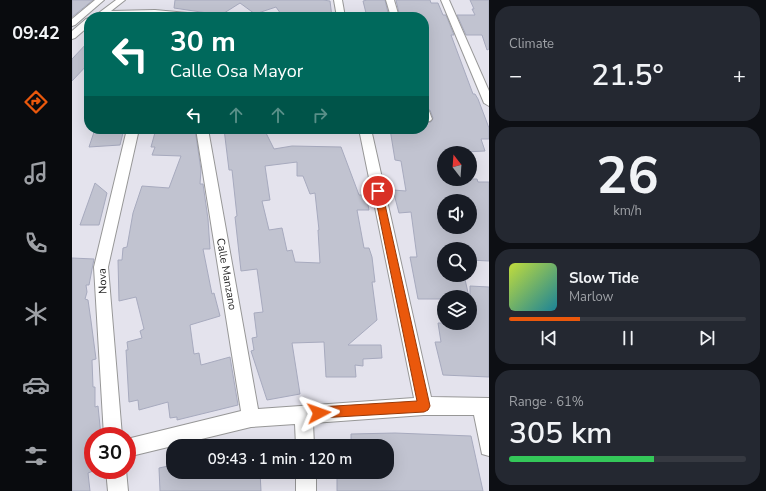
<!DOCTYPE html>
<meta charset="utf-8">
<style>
:root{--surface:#171b24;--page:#242831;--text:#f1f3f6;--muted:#9ea1a6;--line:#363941;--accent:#ea580c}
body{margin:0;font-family:"Nunito Sans",sans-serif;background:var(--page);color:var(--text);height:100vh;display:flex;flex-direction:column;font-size:15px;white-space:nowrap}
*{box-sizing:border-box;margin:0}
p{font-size:13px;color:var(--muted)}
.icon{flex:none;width:22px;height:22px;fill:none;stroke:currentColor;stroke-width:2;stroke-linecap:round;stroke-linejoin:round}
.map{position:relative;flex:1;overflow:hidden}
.panel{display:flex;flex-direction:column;gap:6px;padding:6px;background:#0d0f14;width:277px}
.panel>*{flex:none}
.hud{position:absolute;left:12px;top:12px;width:345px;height:122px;border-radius:16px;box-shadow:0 4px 16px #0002;background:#00695c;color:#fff;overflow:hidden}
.needle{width:26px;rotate:343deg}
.buttons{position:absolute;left:365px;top:146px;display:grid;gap:8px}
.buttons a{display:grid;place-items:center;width:40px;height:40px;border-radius:50%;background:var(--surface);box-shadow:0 4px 16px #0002;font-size:20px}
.speed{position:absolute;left:12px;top:427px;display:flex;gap:8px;font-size:20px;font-weight:700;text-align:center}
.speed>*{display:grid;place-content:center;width:52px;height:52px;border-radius:50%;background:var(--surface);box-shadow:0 4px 16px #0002;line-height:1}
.speed .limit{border:6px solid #d22;background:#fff;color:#111}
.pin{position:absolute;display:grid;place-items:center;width:34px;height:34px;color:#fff;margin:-17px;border:2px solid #fff;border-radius:50%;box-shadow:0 1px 4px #0007}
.me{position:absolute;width:44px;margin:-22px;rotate:86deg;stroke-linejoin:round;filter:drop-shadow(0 0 3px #0008)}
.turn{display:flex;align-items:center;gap:14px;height:84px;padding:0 20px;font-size:18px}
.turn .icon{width:52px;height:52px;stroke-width:2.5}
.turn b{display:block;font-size:28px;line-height:34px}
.lanes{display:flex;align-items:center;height:38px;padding:0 20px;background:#0003;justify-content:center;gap:20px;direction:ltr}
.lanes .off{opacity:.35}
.big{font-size:30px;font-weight:600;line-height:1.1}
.panel .card{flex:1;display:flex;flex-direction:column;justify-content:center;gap:6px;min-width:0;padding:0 14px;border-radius:16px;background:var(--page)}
.panel .dial{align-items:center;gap:0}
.dial b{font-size:52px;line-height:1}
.song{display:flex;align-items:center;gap:12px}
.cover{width:48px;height:48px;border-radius:6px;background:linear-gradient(135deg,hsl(70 70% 55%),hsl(190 70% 35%))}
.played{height:4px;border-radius:2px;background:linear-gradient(90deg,var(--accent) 30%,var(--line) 30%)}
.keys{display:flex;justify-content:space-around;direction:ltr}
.heat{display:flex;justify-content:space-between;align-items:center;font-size:22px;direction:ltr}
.charge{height:6px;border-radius:3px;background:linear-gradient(90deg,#34c759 61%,var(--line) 0)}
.trip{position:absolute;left:94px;top:439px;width:228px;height:40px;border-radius:16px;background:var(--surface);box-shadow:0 4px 16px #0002;font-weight:600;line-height:40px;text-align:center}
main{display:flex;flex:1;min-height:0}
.tab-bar{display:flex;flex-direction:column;width:72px;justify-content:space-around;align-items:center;background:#090b0e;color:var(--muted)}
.tab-bar .icon{width:28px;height:28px}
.tab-bar .on{color:var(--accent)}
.tab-bar b{font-size:18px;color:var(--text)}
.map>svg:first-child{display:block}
.building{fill:#c1c3d0;stroke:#a7aabe;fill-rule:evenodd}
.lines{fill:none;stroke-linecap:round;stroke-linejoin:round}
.street-casing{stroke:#979797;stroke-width:2}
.street{fill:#fff;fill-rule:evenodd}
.route{fill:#ea580c;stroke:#983908}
.labels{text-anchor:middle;stroke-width:3;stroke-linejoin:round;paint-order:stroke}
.street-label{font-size:11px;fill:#1d1d1d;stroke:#fff}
</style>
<main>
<nav class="tab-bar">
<b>09:42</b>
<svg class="icon on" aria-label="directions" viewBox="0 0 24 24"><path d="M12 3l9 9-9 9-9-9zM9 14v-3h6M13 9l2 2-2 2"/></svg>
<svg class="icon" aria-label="music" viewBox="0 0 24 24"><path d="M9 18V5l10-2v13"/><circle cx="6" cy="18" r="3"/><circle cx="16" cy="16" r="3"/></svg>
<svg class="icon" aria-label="phone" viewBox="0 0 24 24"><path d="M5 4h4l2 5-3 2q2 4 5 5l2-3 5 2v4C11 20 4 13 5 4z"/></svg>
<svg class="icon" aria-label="climate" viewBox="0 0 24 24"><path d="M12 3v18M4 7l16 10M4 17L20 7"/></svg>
<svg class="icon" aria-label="car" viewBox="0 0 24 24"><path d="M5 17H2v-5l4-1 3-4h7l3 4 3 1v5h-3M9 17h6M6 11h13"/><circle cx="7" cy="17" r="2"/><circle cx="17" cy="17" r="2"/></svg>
<svg class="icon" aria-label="filters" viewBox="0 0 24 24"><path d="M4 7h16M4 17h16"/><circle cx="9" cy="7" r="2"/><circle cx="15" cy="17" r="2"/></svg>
</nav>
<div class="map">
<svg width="417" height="491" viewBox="0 0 417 491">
<rect width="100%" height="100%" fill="#e4e3ed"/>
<!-- building -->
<g class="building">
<polygon points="0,0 21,0 0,17"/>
<polygon points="103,0 251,0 258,1 260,17 234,17 234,15 211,17 204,7 183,14 168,3 149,15 102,8"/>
<polygon points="295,0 313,0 317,17 295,17 291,1"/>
<path d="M324 0H358L359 3H366L371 15H374L382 35H379L401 94H403L406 99 417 128V139H409L413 151 372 153V179H405L406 182H417V261L398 260V249H372V275H392L397 297H372V299H346L338 257H345L339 212 327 213 321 190 334 191 329 161 323 160 318 129H352V123L359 122 361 118 358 110 352 107V62L354 61 352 56V17H328ZM372 201H398V227H372Z"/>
<polygon points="398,0 417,0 417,49 415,50 410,35 394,35 385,15 403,15 400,9 402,9"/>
<polygon points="17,41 17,63 0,81 0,59"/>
<polygon points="23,129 52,129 48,145 17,147"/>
<polygon points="84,129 123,129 129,170 128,184 131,184 136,219 138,249 131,249 140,294 142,293 148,316 118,325 122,354 127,353 129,365 158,357 166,405 105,420 105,417 98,418 96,402 67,410 66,400 57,402 54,350 56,350 55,342 70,338 68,331 72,329 64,297 47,301 46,260 50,260 51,248 55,247 61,213 70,186 97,188 109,156 80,155 83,147 79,147"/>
<path d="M152 129H192L202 149 220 146 269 147 287 195H294L297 210H285L292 248H297L300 257 303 282H300L305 320 276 345H309L310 358 291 359V366L283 365 284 377H254L252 342 220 343 228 394 195 400 179 351 182 350 180 338 185 337 182 313 191 312 185 269 169 271 163 217 165 216 160 170H157ZM225 162V176H231L238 194 243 193 247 230H246L248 263 223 262 220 250 215 251 210 228 197 230 190 201 198 200 193 166Z"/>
<polygon points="23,183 35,193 27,225 8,225"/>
<polygon points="0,258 22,259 17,285 14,285 15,292 13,299 16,300 19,321 24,359 20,360 21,387 23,387 23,407 26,406 29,436 21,436 21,471 16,473 18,491 0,491"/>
<polygon points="398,286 417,287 417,377 371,375 363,342 369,342 366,323 398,323"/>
<polygon points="323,433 399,436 411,491 265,491 265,472 315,472 315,446 279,446 279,434"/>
<polygon points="101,465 101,472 188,472 189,491 88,491 87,468"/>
</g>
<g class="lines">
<defs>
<g id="street">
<polygon points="23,0 32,0 3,25 0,26 0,19"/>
<polygon points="44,0 53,0 39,11 83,10 126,14 130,17 83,16 25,17 24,15"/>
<polygon points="262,0 270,0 273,17 265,17"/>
<polygon points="314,0 322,0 327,17 319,17"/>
<polygon points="369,0 377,0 417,91 417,106 412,103"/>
<polygon points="17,18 17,26 3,38 0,39 0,31 14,19"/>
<polygon points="352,108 357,111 360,119 358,121 352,122"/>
<polygon points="55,129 67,129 36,267 50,436 32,436 22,267"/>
<polygon points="124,129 136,129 186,409 342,398 287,129 299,129 359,397 417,398 417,456 410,454 402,415 352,415 241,423 242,446 224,446 223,424 179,427 55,457 55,439 169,411"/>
<polygon points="34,470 54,470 56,491 36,491"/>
<rect x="224" y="472" width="20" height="19"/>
</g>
</defs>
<!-- street casing -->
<use href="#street" class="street-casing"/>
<!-- street -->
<use href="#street" class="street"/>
</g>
<!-- route -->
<polygon class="route" points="306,188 310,191 358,406 356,410 352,412 247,418 243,417 241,413 243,409 247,407 345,401 302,191"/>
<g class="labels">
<!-- street labels -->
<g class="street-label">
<text transform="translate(155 274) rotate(80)" y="4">Calle Manzano</text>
<text transform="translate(30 281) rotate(-92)" y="4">Nova</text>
</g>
</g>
</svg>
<div class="buttons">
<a><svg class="needle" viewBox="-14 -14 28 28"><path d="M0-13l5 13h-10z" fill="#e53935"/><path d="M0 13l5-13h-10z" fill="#9ea1a6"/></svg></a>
<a><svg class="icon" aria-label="sound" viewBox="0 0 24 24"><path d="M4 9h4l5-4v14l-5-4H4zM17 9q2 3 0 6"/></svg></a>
<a><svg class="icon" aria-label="search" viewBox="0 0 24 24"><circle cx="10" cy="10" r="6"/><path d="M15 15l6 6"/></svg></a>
<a><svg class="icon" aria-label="layers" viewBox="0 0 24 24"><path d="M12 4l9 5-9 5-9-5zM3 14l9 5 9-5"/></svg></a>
</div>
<div class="speed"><div class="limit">30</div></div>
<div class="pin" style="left:306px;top:191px;background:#d93025"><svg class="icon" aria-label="arrive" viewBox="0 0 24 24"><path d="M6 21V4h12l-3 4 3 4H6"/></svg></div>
<svg class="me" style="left:247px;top:413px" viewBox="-20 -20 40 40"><path d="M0-17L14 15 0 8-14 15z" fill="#ea580c" stroke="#fff" stroke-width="4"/></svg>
<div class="trip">09:43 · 1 min · 120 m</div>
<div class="hud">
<div class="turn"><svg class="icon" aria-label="left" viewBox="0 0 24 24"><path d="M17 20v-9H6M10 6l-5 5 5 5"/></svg><div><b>30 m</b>Calle Osa Mayor</div></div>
<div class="lanes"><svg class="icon" aria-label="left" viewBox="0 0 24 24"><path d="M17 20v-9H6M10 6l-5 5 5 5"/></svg><svg class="icon off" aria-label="ahead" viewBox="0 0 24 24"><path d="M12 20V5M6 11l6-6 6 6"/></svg><svg class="icon off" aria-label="ahead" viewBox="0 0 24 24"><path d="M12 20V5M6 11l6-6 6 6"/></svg><svg class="icon off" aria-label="right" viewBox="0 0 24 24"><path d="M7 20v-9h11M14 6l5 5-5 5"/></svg></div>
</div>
</div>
<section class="panel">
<div class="card"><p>Climate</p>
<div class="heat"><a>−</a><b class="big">21.5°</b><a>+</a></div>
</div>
<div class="card dial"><b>26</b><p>km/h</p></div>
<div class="card">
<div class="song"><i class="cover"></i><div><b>Slow Tide</b><p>Marlow</p></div></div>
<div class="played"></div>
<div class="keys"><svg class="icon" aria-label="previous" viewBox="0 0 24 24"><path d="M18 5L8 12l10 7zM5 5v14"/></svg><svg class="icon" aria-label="pause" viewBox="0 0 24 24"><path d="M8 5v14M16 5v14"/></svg><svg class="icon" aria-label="next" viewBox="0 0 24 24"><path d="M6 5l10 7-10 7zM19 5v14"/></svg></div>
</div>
<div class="card"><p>Range · 61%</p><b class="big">305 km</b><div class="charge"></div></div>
</section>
</main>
